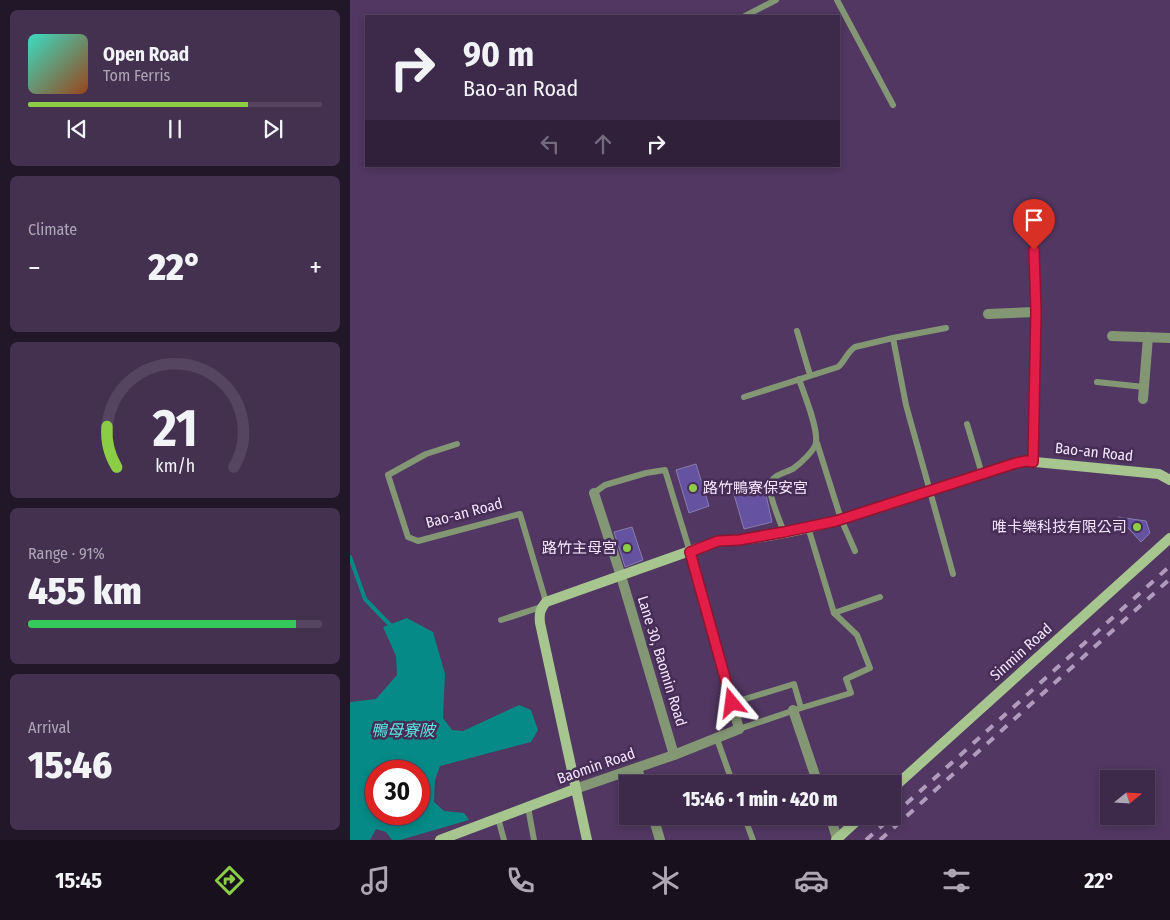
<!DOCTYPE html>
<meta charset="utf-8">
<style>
:root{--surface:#3d2949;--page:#443150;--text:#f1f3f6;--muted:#ada6b4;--line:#564561;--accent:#8bce46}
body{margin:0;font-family:"Fira Sans Condensed","Noto Sans TC",sans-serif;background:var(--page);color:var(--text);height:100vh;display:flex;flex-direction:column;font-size:19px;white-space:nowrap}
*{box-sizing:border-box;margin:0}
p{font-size:16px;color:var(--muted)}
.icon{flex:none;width:28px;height:28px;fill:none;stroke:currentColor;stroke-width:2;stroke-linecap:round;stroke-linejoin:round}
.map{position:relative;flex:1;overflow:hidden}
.details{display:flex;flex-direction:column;gap:10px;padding:10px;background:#221728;width:350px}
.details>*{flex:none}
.guide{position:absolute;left:15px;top:15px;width:475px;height:152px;border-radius:0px;box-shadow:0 2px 8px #0003,0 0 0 1px var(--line);background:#3d2949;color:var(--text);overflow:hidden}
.needle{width:32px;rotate:72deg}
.fabs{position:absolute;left:750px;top:770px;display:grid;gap:10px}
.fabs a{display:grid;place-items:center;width:55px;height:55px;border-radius:0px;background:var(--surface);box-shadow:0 2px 8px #0003,0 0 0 1px var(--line);font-size:25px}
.speed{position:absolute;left:15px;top:760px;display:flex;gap:10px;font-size:25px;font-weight:700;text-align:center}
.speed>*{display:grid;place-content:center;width:65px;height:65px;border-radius:50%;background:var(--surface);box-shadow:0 2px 8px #0003,0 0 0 1px var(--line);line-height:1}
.speed .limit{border:8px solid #d22;background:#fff;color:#111}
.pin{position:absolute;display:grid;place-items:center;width:42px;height:42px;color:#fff;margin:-51px -21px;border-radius:50% 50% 50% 0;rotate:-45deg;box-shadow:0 0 5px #0007}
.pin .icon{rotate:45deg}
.me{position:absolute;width:55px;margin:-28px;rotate:344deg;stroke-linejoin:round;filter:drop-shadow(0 0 4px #0008)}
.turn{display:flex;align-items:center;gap:18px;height:105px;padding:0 15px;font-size:22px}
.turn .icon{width:65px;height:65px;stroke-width:2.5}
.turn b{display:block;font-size:35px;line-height:42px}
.lanes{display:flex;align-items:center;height:48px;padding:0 15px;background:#0003;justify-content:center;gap:25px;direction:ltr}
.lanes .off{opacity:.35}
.big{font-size:38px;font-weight:800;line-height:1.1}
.details .card{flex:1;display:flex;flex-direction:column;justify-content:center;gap:8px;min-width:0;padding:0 18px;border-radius:8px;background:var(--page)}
.details .dial{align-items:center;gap:0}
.dial svg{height:130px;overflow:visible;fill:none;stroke:var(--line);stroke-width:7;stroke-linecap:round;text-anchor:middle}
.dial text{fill:var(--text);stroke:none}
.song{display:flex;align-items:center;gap:15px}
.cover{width:60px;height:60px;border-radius:8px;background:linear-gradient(135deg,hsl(170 70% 55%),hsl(20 70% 35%))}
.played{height:5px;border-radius:2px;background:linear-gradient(90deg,var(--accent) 75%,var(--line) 75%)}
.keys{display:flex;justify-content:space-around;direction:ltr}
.heat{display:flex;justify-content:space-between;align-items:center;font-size:28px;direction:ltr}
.charge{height:8px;border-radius:4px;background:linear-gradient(90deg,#34c759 91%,var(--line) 0)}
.trip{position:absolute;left:269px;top:775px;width:282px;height:50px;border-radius:0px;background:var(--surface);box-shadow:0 2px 8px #0003,0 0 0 1px var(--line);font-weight:800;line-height:50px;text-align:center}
.dock{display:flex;height:80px;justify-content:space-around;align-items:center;background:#18101d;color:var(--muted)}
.dock .icon{width:35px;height:35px}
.dock .on{color:var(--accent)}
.dock b{font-size:22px;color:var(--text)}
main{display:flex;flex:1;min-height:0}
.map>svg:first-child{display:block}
.water{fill:#058a87;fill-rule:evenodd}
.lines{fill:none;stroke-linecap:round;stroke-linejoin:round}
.stream{stroke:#058a87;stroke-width:4}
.building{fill:#6552a1;stroke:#867daf}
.lane{stroke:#849775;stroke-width:6}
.street{stroke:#849775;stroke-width:10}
.secondary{stroke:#a7c68f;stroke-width:10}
.rail{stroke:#af9cbc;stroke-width:4;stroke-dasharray:9 9;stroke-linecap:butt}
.route-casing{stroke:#92132f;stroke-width:12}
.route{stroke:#e11d48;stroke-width:9}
.poi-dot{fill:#8bce46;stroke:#462d55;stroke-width:2}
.labels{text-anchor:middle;stroke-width:5;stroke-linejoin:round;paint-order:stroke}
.street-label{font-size:15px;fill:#f4e5fe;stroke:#462d55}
.poi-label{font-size:15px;fill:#f4e5fe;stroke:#462d55;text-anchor:end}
.water-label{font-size:16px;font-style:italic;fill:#57e7e2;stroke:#462d55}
</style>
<main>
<section class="details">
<div class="card">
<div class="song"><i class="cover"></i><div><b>Open Road</b><p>Tom Ferris</p></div></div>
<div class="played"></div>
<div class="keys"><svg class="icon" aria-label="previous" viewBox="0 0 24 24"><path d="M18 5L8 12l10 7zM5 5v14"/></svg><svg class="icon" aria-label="pause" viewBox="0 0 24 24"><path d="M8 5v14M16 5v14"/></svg><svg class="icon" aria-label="next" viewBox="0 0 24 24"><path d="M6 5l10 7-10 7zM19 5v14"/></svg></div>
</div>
<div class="card"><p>Climate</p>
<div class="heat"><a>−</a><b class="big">22°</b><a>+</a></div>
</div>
<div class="card dial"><svg viewBox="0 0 100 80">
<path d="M14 69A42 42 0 1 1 86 69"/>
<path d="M14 69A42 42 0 0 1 8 44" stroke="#8bce46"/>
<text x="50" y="56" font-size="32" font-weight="700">21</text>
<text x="50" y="72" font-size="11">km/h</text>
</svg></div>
<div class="card"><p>Range · 91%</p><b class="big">455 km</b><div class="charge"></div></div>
<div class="card"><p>Arrival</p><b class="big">15:46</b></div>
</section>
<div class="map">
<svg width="820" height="840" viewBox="0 0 820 840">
<rect width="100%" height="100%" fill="#513761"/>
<!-- water -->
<path class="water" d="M57 618 83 632 95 674 93 718 102 730 113 731 169 705 181 710 188 730 181 742 90 766 85 780 84 802 94 811 114 813 119 820 50 840H42L36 832 26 829 20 840H0V702L26 699 47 675 46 656 33 627ZM26 771H69V814H26Z"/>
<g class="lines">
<!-- stream -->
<polyline class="stream" points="0,557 15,599 43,628"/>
</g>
<!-- building -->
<g class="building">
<polygon points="346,464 359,506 339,513 326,470"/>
<polygon points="413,481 422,522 394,529 383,491"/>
<polygon points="768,517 796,521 800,533 791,542"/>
<polygon points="282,527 293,560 275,567 264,532"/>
</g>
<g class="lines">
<!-- lane -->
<g class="lane">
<polyline points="487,0 543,105"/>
<polyline points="395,16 426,0"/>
<polyline points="447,331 460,375"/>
<polyline points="543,338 556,405 603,574"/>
<polyline points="747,382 794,387"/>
<path d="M394 397 488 367C495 361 497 352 505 347L543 338 596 328"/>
<polyline points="617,424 632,474"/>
<polyline points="467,443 491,519 505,551"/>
<polyline points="107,444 76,454 38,475 58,537 68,541 170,514 196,602"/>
<polyline points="244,493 255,485 296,473 315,470 340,552"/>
<path d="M434 532C430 522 418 494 420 485 422 474 437 473 444 468 451 463 466 449 466 442 468 427 454 394 449 379"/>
<polyline points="484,613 530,597"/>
<polyline points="151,620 191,607"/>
<polyline points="382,703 444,684 451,708"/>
<polyline points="389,729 451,708 501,693 496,679 520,668 507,635 484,613 458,527"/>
<polyline points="367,739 383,784"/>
<polyline points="178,807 184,840"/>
<polyline points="394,816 403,840"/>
<polyline points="148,818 154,840"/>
</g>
<!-- street -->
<g class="street">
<polyline points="638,314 686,312"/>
<polyline points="762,336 820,338"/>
<polyline points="793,399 798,337"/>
<polyline points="683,462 686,312 684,250"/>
<polyline points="244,493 271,576 324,755"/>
<polyline points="443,710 468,784"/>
<polyline points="287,768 292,784"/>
<polyline points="225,789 324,755 389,729 340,552"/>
<polyline points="303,816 310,840"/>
<polyline points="480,816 487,838"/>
</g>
<!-- secondary -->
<g class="secondary">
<polyline points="542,789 820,538"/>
<polyline points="90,840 225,789"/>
<path d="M237 840 190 623C189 614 190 609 196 602L368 541C430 539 491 520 550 501 588 488 627 475 666 463L675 461 809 474 820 480"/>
<polyline points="486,840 512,816"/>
</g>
<!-- rail -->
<g class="rail">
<polyline points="516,840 820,566"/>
<polyline points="530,840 820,579"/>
</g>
</g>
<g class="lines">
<defs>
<polyline id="route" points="382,703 340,552 368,541 389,540 434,532 486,521 666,463 676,461 683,462 686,312 684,250"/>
</defs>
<!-- route casing -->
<use href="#route" class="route-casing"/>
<!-- route -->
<use href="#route" class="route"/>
</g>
<!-- markers -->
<g class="poi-dot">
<circle cx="343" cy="488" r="5"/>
<circle cx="787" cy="527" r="5"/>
<circle cx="277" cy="548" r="5"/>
</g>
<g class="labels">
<!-- street labels -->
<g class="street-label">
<text transform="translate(744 452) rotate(6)" y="5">Bao-an Road</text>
<text transform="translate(114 513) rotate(-15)" y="5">Bao-an Road</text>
<text transform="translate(671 652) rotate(-42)" y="5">Sinmin Road</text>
<text transform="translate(312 661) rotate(73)" y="5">Lane 30, Baomin Road</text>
<text transform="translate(246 766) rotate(-19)" y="5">Baomin Road</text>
</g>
<!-- poi labels -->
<g class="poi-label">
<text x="353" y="493" text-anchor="start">路竹鴨寮保安宮</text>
<text x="777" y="532">唯卡樂科技有限公司</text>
<text x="267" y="553">路竹主母宮</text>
</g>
<!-- water labels -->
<g class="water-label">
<text x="53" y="736">鴨母寮陂</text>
</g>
</g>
</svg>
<div class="fabs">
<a><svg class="needle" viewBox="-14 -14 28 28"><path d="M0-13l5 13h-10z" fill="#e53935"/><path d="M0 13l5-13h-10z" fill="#ada6b4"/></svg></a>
</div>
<div class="speed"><div class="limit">30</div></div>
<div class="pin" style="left:684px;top:250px;background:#d93025"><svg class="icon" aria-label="arrive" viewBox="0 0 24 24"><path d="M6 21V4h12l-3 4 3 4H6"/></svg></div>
<svg class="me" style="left:382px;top:703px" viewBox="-20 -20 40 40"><path d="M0-17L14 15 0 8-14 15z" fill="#e11d48" stroke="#fff" stroke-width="4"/></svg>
<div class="trip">15:46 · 1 min · 420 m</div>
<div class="guide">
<div class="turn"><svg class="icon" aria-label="right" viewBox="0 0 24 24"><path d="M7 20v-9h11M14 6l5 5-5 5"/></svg><div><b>90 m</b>Bao-an Road</div></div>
<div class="lanes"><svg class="icon off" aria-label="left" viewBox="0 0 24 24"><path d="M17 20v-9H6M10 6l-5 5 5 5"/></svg><svg class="icon off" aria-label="ahead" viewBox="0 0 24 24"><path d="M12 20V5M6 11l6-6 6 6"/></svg><svg class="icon" aria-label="right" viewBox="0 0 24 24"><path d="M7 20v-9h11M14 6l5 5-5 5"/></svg></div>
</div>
</div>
</main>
<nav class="dock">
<b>15:45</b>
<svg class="icon on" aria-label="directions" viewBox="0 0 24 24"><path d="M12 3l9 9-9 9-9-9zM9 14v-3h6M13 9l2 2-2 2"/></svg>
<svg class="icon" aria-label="music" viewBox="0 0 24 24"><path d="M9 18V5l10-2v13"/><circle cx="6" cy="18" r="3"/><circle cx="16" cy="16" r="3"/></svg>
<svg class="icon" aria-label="phone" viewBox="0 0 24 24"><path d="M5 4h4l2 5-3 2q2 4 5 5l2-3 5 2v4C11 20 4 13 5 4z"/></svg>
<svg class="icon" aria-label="climate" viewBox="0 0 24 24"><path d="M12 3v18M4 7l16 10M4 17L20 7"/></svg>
<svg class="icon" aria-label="car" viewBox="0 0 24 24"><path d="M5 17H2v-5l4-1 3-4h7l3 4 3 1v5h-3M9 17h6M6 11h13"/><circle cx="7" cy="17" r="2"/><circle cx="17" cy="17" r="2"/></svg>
<svg class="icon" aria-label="filters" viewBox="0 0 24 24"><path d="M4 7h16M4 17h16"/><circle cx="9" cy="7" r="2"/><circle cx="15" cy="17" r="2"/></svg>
<b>22°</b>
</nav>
